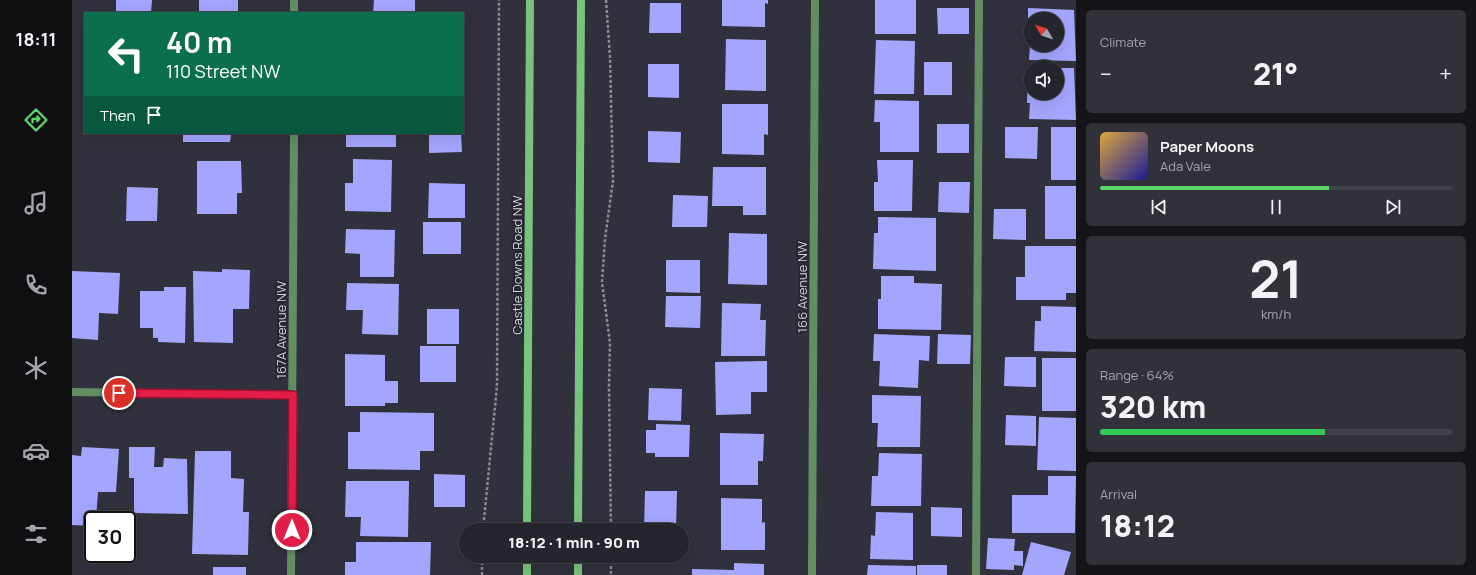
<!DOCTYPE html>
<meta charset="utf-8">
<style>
:root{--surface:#25252e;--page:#31313a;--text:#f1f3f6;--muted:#a3a5aa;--line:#42424a;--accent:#5fd56b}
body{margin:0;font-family:Manrope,sans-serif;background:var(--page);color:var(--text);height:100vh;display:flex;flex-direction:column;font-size:15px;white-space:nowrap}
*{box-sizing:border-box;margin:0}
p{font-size:13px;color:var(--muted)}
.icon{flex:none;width:22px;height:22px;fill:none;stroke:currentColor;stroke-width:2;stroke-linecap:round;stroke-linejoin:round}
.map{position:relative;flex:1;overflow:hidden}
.side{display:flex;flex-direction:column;gap:10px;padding:10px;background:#141419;width:400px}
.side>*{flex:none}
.top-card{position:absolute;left:12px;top:12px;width:380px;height:122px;border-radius:0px;box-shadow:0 4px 16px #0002,0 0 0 1px var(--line);background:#0b6e4f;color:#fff;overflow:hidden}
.needle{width:26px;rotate:309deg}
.tools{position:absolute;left:952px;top:12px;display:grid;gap:8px}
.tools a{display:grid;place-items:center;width:40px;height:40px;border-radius:50%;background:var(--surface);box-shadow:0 4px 16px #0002,0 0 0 1px var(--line);font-size:20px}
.speed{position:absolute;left:12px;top:511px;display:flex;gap:8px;font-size:20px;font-weight:700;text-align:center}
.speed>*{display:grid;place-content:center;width:52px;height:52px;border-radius:50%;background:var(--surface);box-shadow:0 4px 16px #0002,0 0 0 1px var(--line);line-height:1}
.speed .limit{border:2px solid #111;border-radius:6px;background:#fff;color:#111}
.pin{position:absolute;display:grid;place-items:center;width:34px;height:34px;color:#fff;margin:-17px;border:2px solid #fff;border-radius:50%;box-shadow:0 1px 4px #0007}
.me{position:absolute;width:44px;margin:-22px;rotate:0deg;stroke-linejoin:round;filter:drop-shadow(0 0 3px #0008)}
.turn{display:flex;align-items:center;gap:14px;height:84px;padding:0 16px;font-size:18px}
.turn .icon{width:52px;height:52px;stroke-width:2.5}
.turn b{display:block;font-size:28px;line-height:34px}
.then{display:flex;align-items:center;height:38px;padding:0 16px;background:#0003;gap:8px;font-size:15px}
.big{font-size:30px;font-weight:800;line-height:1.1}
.side .tile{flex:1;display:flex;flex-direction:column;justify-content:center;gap:6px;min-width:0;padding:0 14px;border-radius:6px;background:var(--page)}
.side .dial{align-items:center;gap:0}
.dial b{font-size:52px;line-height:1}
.song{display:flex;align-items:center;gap:12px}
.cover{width:48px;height:48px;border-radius:6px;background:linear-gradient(135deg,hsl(40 70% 55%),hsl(240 70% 35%))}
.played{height:4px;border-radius:2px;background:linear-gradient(90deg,var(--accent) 65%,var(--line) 65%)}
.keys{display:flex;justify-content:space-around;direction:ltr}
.heat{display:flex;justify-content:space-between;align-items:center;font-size:22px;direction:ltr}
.charge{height:6px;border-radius:3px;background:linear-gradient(90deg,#34c759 64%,var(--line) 0)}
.trip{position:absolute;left:387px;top:523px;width:230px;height:40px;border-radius:20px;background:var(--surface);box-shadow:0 4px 16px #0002,0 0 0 1px var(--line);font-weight:800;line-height:40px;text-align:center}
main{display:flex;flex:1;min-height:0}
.tab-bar{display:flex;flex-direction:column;width:72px;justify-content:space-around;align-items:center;background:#0f0f12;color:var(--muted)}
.tab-bar .icon{width:28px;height:28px}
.tab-bar .current{color:var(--accent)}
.tab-bar b{font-size:18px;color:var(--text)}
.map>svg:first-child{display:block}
.building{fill:#a4a6fe}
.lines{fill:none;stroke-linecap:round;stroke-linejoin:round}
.path{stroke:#8b8b94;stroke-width:2.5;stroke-dasharray:3 2;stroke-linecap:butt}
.service{stroke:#618f63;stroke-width:8}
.minor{stroke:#618f63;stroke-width:8}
.secondary{stroke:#78c47c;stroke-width:8}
.route-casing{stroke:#92132f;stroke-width:10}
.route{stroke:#e11d48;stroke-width:7}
.labels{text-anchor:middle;stroke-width:4;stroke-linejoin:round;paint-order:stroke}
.street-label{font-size:13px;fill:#d4d4dc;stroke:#272733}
</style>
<main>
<nav class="tab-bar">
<b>18:11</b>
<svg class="icon current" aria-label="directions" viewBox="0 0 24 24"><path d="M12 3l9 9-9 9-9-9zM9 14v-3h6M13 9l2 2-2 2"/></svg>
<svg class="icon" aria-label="music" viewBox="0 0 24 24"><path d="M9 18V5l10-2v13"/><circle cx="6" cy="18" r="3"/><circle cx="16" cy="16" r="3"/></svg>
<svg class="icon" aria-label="phone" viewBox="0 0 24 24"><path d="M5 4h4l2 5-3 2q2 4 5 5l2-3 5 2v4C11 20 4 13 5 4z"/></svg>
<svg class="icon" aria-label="climate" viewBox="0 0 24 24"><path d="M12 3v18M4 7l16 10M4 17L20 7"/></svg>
<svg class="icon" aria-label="car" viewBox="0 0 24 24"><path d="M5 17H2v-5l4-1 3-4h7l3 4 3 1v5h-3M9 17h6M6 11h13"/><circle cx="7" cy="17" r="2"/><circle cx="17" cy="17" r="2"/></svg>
<svg class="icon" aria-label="filters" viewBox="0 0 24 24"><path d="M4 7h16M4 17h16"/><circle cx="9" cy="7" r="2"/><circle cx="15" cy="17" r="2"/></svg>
</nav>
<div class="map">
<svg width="1004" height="575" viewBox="0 0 1004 575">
<rect width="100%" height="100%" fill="#31313d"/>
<!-- building -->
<g class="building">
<polygon points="44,0 80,0 79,13 44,13"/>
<rect x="127" y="0" width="39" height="13"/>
<polygon points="302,0 343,0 343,13 301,13"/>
<polygon points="650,0 696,0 696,4 693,3 693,27 650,26"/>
<rect x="803" y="0" width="41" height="34"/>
<polygon points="578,3 609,3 609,33 577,33"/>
<polygon points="865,8 897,8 897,34 866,34"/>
<polygon points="956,8 1002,10 1004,61 957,60 958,45 985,45 985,19 959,19 959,36 956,36"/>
<polygon points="654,39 694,40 694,91 653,90"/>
<polygon points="804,40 843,41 842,94 802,94"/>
<rect x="852" y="62" width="28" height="33"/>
<polygon points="576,64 607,64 607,98 576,97"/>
<polygon points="956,67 959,67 959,93 985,93 985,68 1002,68 1004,120 957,119 958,103 955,103"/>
<polygon points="803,100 847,101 847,152 808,152 808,122 802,122"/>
<polygon points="650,104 696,104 696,135 692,134 692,155 650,154"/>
<rect x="865" y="124" width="32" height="29"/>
<polygon points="933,127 966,127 965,159 933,158"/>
<rect x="979" y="127" width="25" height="53"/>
<polygon points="576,131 609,132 608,163 576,162"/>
<polygon points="111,133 157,133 157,135 159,135 158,142 111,142"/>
<rect x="274" y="133" width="50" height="14"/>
<polygon points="357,133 389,133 390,152 357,153"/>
<polygon points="281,159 320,160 319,212 273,211 273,183 281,183"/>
<polygon points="805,160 841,160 840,211 802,211 802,182 806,182"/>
<polygon points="125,161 169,161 170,193 165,193 165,214 125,214"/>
<polygon points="641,167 694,167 694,215 671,215 671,206 640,206"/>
<polygon points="867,182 898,182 897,213 866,212"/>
<polygon points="357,183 393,184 393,218 356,218"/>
<rect x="973" y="186" width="31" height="53"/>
<polygon points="55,187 86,188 85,221 54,221"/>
<polygon points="601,195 636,196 635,227 600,227"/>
<polygon points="922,209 954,209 954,240 921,239"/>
<polygon points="806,217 864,218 864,271 801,269 802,233 806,233"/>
<rect x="351" y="222" width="38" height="32"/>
<polygon points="274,229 323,230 322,277 288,277 288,254 273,253"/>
<polygon points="657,233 695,234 695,285 656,284"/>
<polygon points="953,246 1004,246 1004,293 994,293 994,300 944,300 944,277 953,277"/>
<polygon points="594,260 628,260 628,293 594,292"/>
<polygon points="150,269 178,270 177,309 161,309 161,343 122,342 121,271 150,272"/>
<polygon points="0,271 48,273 46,314 27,313 26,340 0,338"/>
<polygon points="809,276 842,276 842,283 870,284 869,330 806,329 806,299 809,299"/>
<polygon points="275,283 327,284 326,335 290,334 291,310 274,310"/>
<polygon points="92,287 114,287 113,343 86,342 86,338 81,338 81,328 68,328 68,291 92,291"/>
<polygon points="594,296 629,296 628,328 593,327"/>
<polygon points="650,303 689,304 688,320 694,320 693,356 649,356"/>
<polygon points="969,306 1004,307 1004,352 962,351 963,321 969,321"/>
<rect x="355" y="309" width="32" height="35"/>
<polygon points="802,334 858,336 857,361 847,360 846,388 807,386 808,361 801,361"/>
<polygon points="866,334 899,335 898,364 865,364"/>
<rect x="348" y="346" width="36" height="36"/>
<polygon points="273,354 313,355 313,381 326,381 326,403 313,403 313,406 273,406"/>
<polygon points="933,357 964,357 964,387 932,386"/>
<rect x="970" y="358" width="34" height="53"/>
<polygon points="695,361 695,392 679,392 679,414 644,415 643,362"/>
<polygon points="577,388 610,389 609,421 576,420"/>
<polygon points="800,395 849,396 848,447 805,447 806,423 800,423"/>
<polygon points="288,412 362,413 362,451 348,451 348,470 276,469 276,432 288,432"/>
<polygon points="934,415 964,416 964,446 933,445"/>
<polygon points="967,417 1004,418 1004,471 965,470"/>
<polygon points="584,424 618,425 617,457 583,457 583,453 574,453 574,430 584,430"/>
<polygon points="648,433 692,434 691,461 686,461 686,485 648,485"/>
<polygon points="10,447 47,449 44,492 26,492 24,520 21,520 21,526 0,525 0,455 9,456"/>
<polygon points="57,447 83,447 82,467 91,467 92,458 115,459 116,514 62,513 62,478 57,478"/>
<polygon points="123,451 159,451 159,478 172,479 171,512 177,512 176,555 120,554"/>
<polygon points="807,453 850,454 849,506 799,506 800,476 806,476"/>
<polygon points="362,474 393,475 393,507 362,507"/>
<polygon points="976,476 1004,476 1003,533 940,533 940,495 976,495"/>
<polygon points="274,481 337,481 336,537 288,536 289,517 273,517"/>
<polygon points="573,491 605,491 604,529 572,529"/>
<polygon points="649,498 690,499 690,523 693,522 693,550 649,550"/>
<polygon points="859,507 890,508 890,537 859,536"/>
<polygon points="804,512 841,513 841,560 798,559 799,535 803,536"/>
<polygon points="916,538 943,539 942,551 951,551 951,566 942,565 942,570 914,569"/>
<polygon points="284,542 359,542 358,575 273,575 273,562 284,562"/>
<polygon points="959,542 999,552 992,575 950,575"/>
<polygon points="662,563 692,564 692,575 620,575 620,569 662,570"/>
<polygon points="796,565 844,566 844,575 795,575"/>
<rect x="845" y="565" width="30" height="10"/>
<rect x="141" y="567" width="33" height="8"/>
</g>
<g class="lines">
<!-- path -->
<g class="path">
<polyline points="534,0 538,57 541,181 533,239 530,282 538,343 537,386 539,530"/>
<polyline points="411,530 425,386 427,0"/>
<polyline points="539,556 539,575"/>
<polyline points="410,575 410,556"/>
</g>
<!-- service -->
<polyline class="service" points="904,575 907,0"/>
<!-- minor -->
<g class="minor">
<polyline points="222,13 222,0"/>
<polyline points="0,392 221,395"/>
<polyline points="219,575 222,133"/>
<polyline points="740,575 743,0"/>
</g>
<!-- secondary -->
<g class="secondary">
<polyline points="455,530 458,0"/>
<polyline points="506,530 509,0"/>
<polyline points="455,575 455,556"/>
<polyline points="506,575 506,556"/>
</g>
</g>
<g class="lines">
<defs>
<polyline id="route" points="47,393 221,395 220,530"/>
</defs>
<!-- route casing -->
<use href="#route" class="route-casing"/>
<!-- route -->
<use href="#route" class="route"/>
</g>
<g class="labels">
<!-- street labels -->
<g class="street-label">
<text transform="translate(445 265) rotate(-90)" y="5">Castle Downs Road NW</text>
<text transform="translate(730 287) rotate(-90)" y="5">166 Avenue NW</text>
<text transform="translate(209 330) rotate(-90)" y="5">167A Avenue NW</text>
</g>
</g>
</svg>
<div class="tools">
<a><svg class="needle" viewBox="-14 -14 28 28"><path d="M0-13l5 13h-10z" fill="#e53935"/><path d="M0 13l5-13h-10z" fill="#a3a5aa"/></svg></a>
<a><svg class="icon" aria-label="sound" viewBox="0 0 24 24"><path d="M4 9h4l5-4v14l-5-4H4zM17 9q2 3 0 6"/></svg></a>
</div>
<div class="speed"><div class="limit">30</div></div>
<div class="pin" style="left:47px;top:393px;background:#d93025"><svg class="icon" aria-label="arrive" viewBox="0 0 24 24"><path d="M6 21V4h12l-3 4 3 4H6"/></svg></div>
<svg class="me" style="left:220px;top:530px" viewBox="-20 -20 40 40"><circle r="17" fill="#e11d48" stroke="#fff" stroke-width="3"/><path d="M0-11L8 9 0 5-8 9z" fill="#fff"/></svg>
<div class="trip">18:12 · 1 min · 90 m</div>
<div class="top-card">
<div class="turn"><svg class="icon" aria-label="left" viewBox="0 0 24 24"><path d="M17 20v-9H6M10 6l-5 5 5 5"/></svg><div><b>40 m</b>110 Street NW</div></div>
<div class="then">Then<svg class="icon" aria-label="arrive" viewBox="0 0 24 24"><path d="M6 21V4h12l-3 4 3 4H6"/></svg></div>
</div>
</div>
<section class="side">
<div class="tile"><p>Climate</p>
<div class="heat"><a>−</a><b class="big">21°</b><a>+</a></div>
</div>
<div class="tile">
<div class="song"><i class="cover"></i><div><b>Paper Moons</b><p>Ada Vale</p></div></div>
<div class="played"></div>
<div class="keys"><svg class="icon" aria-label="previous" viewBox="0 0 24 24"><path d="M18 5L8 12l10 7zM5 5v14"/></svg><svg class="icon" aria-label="pause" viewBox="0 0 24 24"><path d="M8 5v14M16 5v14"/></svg><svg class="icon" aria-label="next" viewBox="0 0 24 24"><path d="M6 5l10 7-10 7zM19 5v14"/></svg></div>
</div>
<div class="tile dial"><b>21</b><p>km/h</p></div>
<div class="tile"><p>Range · 64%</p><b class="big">320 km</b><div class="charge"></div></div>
<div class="tile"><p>Arrival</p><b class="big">18:12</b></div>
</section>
</main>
